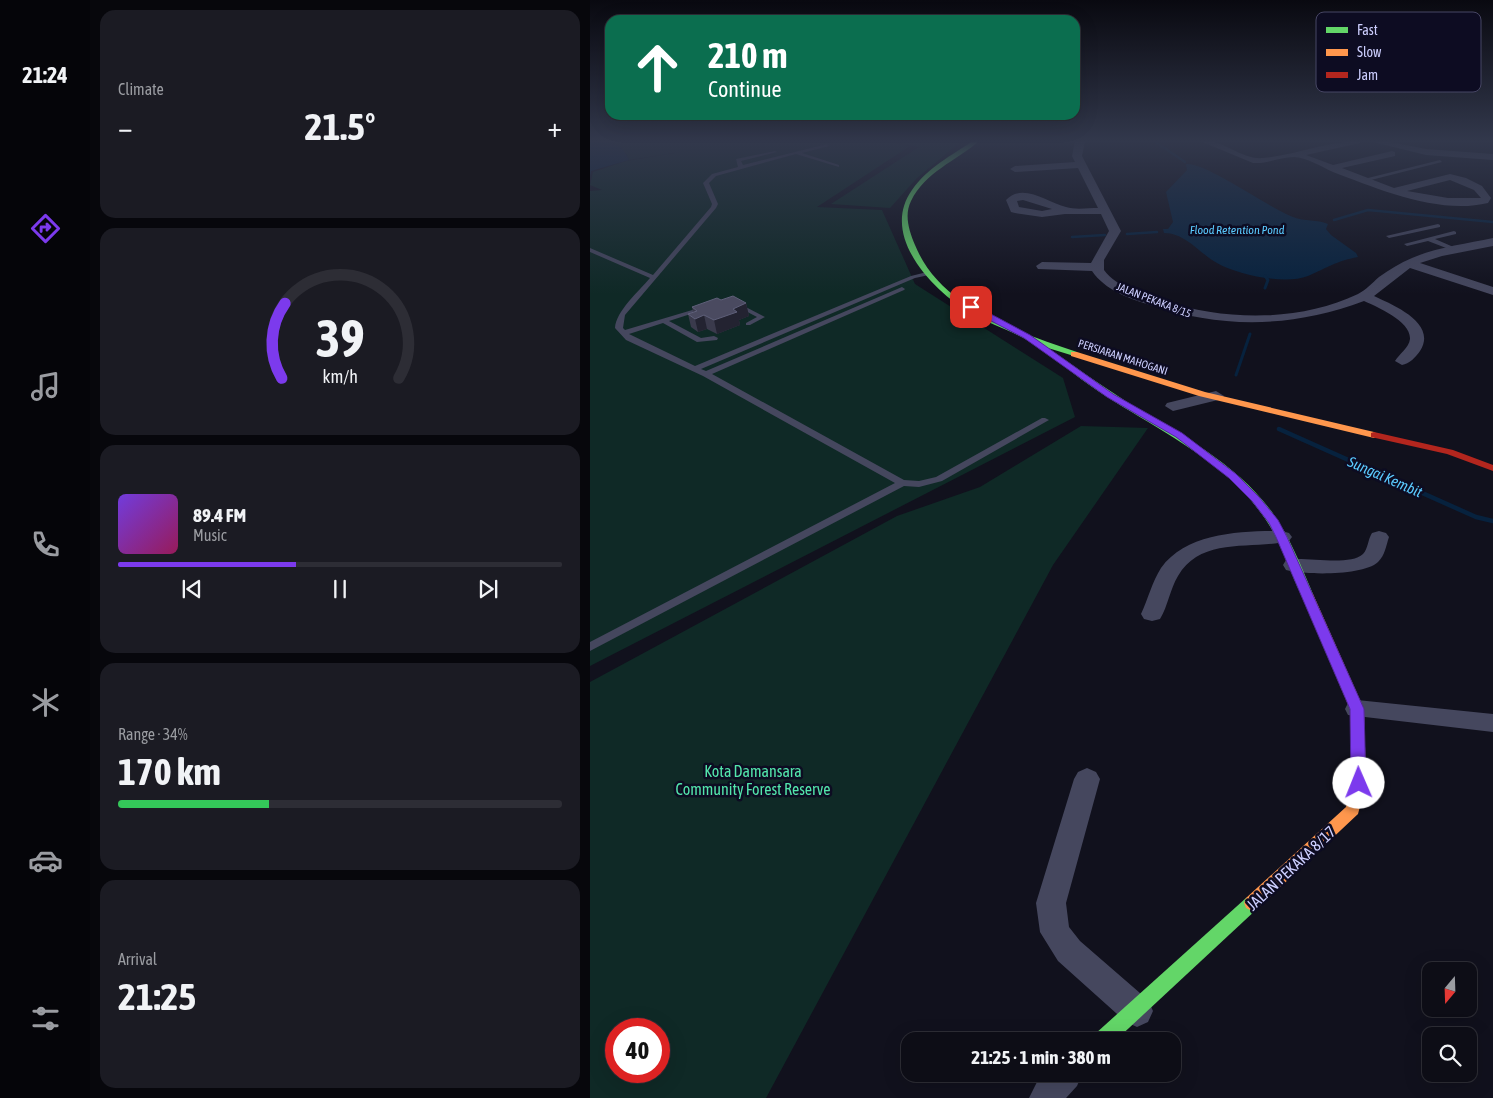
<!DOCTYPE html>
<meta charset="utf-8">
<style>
:root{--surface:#0d0d16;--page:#1b1b23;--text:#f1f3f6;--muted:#9a9ca1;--line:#2d2d35;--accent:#7c3aed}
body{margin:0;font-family:"Asap Condensed",sans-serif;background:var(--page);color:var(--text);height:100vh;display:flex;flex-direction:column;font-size:19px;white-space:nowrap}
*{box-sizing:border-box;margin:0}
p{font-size:16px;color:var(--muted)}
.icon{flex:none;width:28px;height:28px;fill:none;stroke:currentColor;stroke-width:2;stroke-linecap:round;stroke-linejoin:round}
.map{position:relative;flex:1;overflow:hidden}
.side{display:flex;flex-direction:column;gap:10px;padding:10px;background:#07070c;width:500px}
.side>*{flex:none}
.top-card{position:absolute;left:15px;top:15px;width:475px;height:105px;border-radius:15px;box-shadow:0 5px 20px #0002,0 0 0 1px var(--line);background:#0b6e4f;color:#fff;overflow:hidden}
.needle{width:32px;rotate:199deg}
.fabs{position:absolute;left:832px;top:962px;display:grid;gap:10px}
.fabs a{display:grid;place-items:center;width:55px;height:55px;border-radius:10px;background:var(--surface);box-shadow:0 5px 20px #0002,0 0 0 1px var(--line);font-size:25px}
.speed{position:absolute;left:15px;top:1018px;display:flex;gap:10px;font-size:25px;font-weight:700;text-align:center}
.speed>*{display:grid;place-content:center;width:65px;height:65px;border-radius:50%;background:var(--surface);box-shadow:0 5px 20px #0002,0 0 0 1px var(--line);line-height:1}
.speed .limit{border:8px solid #d22;background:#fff;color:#111}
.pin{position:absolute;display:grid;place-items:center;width:42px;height:42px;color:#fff;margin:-21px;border-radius:10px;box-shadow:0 2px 8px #0006}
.me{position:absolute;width:55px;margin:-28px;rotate:359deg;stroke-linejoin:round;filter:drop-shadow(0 0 4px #0008)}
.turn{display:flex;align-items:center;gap:18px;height:105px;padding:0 20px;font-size:22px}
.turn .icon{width:65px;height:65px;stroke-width:2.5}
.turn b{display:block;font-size:35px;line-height:42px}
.big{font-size:38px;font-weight:700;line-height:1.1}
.side .tile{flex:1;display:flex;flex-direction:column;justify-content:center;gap:8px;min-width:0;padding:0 18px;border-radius:15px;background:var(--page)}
.side .dial{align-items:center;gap:0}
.dial svg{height:130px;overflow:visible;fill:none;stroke:var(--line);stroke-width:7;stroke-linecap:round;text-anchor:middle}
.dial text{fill:var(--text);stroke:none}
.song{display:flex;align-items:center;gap:15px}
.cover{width:60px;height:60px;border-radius:8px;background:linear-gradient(135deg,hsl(260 70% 55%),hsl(330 70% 35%))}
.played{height:5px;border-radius:2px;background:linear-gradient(90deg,var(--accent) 40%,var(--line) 40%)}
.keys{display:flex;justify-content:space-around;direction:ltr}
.heat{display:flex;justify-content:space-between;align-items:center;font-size:28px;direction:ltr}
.charge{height:8px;border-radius:4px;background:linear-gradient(90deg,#34c759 34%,var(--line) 0)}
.trip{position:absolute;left:311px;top:1032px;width:280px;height:50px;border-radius:15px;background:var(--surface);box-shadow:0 5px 20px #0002,0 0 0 1px var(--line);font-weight:700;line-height:50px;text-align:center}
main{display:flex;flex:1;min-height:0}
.tab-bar{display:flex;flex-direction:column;width:90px;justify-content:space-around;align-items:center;background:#050509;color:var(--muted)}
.tab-bar .icon{width:35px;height:35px}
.tab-bar .on{color:var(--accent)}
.tab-bar b{font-size:22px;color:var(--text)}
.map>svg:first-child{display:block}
.green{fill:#0f2926;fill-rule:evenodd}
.water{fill:#07223e}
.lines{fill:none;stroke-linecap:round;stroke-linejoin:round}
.stream-far2{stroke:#07223e;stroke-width:2.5}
.stream-far1{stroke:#07223e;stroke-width:3}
.stream{stroke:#07223e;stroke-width:4.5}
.lane{fill:#45475e;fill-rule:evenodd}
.street{fill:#45475e;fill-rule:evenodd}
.fast{fill:#63d668;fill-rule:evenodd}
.slow{fill:#ff974d;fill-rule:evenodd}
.jam{fill:#b3261e;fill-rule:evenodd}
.wall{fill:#3a3a4c}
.shaded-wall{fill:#232331}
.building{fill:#4a4a60;stroke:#5e5f79}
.route{fill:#7c3aed;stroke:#51269a}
.labels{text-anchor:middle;stroke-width:5;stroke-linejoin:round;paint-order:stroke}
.far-street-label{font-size:11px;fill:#cdcfff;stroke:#0d0c22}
.far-water-label{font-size:12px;font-style:italic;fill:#5bcbff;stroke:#0d0c22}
.water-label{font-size:15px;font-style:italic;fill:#5bcbff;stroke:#0d0c22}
.near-park-label{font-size:16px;fill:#53e6ac;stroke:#0d0c22}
.near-street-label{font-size:16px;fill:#cdcfff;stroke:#0d0c22}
.key{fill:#0d0c22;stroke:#474664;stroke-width:1}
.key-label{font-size:14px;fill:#cdcfff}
</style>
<main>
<nav class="tab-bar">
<b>21:24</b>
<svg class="icon on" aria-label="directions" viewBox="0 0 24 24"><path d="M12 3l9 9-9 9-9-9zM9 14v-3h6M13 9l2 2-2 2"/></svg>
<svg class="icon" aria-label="music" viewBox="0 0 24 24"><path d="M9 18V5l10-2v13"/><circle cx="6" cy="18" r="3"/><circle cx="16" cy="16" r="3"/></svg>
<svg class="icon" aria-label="phone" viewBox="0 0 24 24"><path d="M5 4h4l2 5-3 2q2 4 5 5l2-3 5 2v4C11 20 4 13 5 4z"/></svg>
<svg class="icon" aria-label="climate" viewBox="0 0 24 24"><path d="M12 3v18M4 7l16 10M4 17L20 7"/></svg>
<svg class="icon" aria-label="car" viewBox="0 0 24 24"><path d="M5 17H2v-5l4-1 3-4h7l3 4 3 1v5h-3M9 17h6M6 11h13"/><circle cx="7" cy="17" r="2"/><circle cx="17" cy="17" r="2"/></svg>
<svg class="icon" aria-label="filters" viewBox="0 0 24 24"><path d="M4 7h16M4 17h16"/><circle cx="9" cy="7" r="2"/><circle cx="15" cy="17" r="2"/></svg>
</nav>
<section class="side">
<div class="tile"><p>Climate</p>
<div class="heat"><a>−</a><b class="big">21.5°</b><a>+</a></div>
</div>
<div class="tile dial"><svg viewBox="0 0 100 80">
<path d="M14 69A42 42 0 1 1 86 69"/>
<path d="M14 69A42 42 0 0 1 16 23" stroke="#7c3aed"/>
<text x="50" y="56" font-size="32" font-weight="700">39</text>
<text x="50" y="72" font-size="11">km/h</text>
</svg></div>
<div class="tile">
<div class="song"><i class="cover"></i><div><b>89.4 FM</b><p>Music</p></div></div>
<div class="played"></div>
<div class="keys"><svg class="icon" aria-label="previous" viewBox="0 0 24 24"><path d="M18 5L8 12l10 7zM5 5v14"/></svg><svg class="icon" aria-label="pause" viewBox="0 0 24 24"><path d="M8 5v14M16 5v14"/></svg><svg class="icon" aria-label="next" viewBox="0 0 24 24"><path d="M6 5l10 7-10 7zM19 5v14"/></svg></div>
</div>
<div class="tile"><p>Range · 34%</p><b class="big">170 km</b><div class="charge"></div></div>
<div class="tile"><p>Arrival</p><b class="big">21:25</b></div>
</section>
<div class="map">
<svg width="903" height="1098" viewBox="0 0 903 1098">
<rect width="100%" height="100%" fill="#11111d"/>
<!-- green -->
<g class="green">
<polygon points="21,141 293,141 320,146 227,207 292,210 325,284 473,378 485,417 0,666 0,191 12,190 0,185 3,172 36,161 103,150 39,160 36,153"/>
<polygon points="300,141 358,141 369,143 327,178 300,208 241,204 329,147"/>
<path d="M491 426 558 428 463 565 176 1098H0V682L307 516 390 487ZM26 1029H69V1071H26Z"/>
</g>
<!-- water -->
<g class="water">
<path d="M0 141C18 141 31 141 39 160L1 171 0 176Z"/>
<path d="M596 164C616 162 679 208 703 217 715 222 727 219 738 224L736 229 741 235 766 253 768 257C746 261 737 268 718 276 695 285 648 275 627 263 610 254 596 233 574 233L573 229H578L583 222 576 192 597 170Z"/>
</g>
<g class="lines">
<!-- stream-far2 -->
<g class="stream-far2">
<polyline points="564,141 595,162"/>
<polyline points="744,220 778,210 903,222"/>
<polyline points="537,234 567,232"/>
<polyline points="482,237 515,235"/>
</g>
<!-- stream-far1 -->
<g class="stream-far1">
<polyline points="675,276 678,280 675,288"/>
<polyline points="646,375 660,334"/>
</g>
<!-- stream -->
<polyline class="stream" points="689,429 886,517 903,521"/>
<!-- lane -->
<g class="lane">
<path d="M237 144 239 146 212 153 249 165V167L206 154 126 176 119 183 128 204 126 208 35 315 33 328 35 330 109 308H113V310L79 321 111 338 124 336 128 338 127 340 107 342 73 323 39 334 105 366 321 276 337 272 340 274 339 275 325 278 111 369 116 371 312 287 315 289 314 290 122 374 314 480 329 481 346 477 452 418H455L459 420 352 481 329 487 314 486 0 651V642L305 483 113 376 36 340 25 328C26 311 49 291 60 278L0 252V248L63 275 121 207 122 204 113 183 122 174 148 167 146 159 185 151 187 152 151 161 153 165Z"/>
<polygon points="850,160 852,162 773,182 770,180"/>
<polygon points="848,224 850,225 850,227 799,238 796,236"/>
<polygon points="864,231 866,232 866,234 845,239 868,249 868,251 864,251 838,241 817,246 814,244"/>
<polygon points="144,303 148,303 175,317 160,325 156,325 156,323 167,317 144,305"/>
</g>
<!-- street -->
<g class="street">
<path d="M485 141H495L492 156 531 231 514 260V270C527 288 555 295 574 301 636 321 709 322 768 294 776 290 782 283 789 277 799 270 810 263 822 258 847 247 876 244 903 238V246L852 256 830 263 903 287V295L820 268 784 296C803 305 848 323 830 351 826 357 819 364 812 365L805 361C809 354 819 348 820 339 821 321 787 307 774 301 702 328 632 329 560 305 538 298 515 290 502 271L448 269 446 266 452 262 501 263 519 231 511 214H475L452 217 425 213 421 212 416 200C433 182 458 203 476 207 485 210 498 208 508 208L488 168 425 172 420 169 425 166 485 162 482 156ZM433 200 462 209 452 211 429 207 427 201Z"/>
<path d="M610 141C632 138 651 160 673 158 706 155 737 141 771 141L770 143 716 155 743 165 802 151 805 152V156L752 168 804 188 860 174 876 178 892 186 901 198 898 203C849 215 788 189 743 172 732 167 716 157 704 157 690 157 677 164 663 163ZM860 180 884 190 891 198H858L817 191Z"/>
<polygon points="779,141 795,141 836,149 903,154 903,160 836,155"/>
<polygon points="626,391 634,396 632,399 583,411 575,406 577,403"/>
<path d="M692 531 699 533 702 537 699 541C662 550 611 536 588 576 580 589 578 606 570 619L562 621 554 619 551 614C558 599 562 582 571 568 597 532 652 531 692 531Z"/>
<path d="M789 531 796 533 799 537C796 546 795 555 788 562 773 576 715 575 696 570L693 565 696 560C714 556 759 567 773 554 778 549 778 539 782 533Z"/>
<polygon points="767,700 903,714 903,732 758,715 755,709 758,703"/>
<polygon points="497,768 506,772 510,779 476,903 479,927 490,941 558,1000 563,1011 558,1022 547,1027 536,1022 468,961 450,932 446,903 484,779 488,772"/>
<polygon points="451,1074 492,1074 487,1086 476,1098 439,1098"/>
</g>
<!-- fast -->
<g class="fast">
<path d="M383 141H389C366 161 335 172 321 201 314 215 319 231 325 245 351 309 427 331 487 352V356H484L458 348C485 367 512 386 540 404 591 435 646 463 682 512 700 537 711 566 723 594L721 597H713C704 583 700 566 693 552 681 523 663 500 640 479 601 444 552 420 508 391 484 375 462 355 437 340 420 330 400 324 382 314 344 292 289 236 322 190 337 168 362 155 383 141Z"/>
<polygon points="662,895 668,898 670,903 668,908 525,1041 503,1041 505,1034 656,898"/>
</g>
<!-- slow -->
<g class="slow">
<polygon points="481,352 487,352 615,392 784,432 789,435 784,438 609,396 481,356"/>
<polygon points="717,590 723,594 774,709 776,783 768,814 668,908 662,911 656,908 654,903 656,898 756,807 762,783 760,709 711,594"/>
</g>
<!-- jam -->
<polygon class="jam" points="784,432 863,450 903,465 903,471 857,454 781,437 781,433"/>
</g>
<!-- wall -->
<polygon class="wall" points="131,300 156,303 159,316 149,320 150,325 127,334 117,329 108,332 101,327 98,314 103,312 102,307"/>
<!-- shaded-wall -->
<g class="shaded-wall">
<polygon points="156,303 159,316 149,320 150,325 127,334 124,320 143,309"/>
<polygon points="114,315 117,329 108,332 105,319"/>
</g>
<!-- building -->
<polygon class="building" points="143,296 156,303 143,309 147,312 124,320 114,315 105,319 98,314 107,311 102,307 127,298 131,300"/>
<!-- sky -->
<linearGradient id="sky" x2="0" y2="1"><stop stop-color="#090910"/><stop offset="0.48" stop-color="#32384c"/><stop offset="1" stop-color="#32384c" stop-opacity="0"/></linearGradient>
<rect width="903" height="294" fill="url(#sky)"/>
<!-- route -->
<polygon class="route" points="378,305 384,305 440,335 523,394 592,433 646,474 669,497 688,520 697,537 774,709 776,783 774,787 769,789 764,787 761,783 760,709 686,537 679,523 662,501 639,478 586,437 517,397 434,338 378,309"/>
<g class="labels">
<!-- far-street labels -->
<g class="far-street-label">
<text transform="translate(564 300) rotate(21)" y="4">JALAN PEKAKA 8/15</text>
<text transform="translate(533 357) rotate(18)" y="4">PERSIARAN MAHOGANI</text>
</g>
<!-- far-water labels -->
<g class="far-water-label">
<text x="647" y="234">Flood Retention Pond</text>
</g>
<!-- water labels -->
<g class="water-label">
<text transform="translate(795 477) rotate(24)" y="5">Sungai Kembit</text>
</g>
<!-- near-park labels -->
<g class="near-park-label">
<text x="163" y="777">Kota Damansara<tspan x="163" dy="18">Community Forest Reserve</tspan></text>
</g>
<!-- near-street labels -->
<g class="near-street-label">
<text transform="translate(701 868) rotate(-43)" y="6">JALAN PEKAKA 8/17</text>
</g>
</g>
<!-- legend -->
<rect x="726" y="12" width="165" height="80" rx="8" class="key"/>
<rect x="736" y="27" width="22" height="6" fill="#63d668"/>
<rect x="736" y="49" width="22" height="7" fill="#ff974d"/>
<rect x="736" y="72" width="22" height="6" fill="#b3261e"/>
<g class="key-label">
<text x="767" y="35">Fast</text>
<text x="767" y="57">Slow</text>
<text x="767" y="80">Jam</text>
</g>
</svg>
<div class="fabs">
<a><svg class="needle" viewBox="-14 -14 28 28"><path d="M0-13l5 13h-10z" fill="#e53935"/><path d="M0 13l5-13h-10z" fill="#9a9ca1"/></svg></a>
<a><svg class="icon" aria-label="search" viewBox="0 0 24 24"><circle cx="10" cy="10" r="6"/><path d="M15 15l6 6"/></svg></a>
</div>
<div class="speed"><div class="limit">40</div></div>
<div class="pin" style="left:381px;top:307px;background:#d93025"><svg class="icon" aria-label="arrive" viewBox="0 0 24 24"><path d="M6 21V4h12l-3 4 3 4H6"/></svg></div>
<svg class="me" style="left:769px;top:783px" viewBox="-20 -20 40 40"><circle r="19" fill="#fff"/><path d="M0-13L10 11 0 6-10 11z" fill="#7c3aed"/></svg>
<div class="trip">21:25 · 1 min · 380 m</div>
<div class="top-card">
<div class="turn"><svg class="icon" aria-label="ahead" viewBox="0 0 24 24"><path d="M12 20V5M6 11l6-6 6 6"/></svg><div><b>210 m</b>Continue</div></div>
</div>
</div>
</main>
